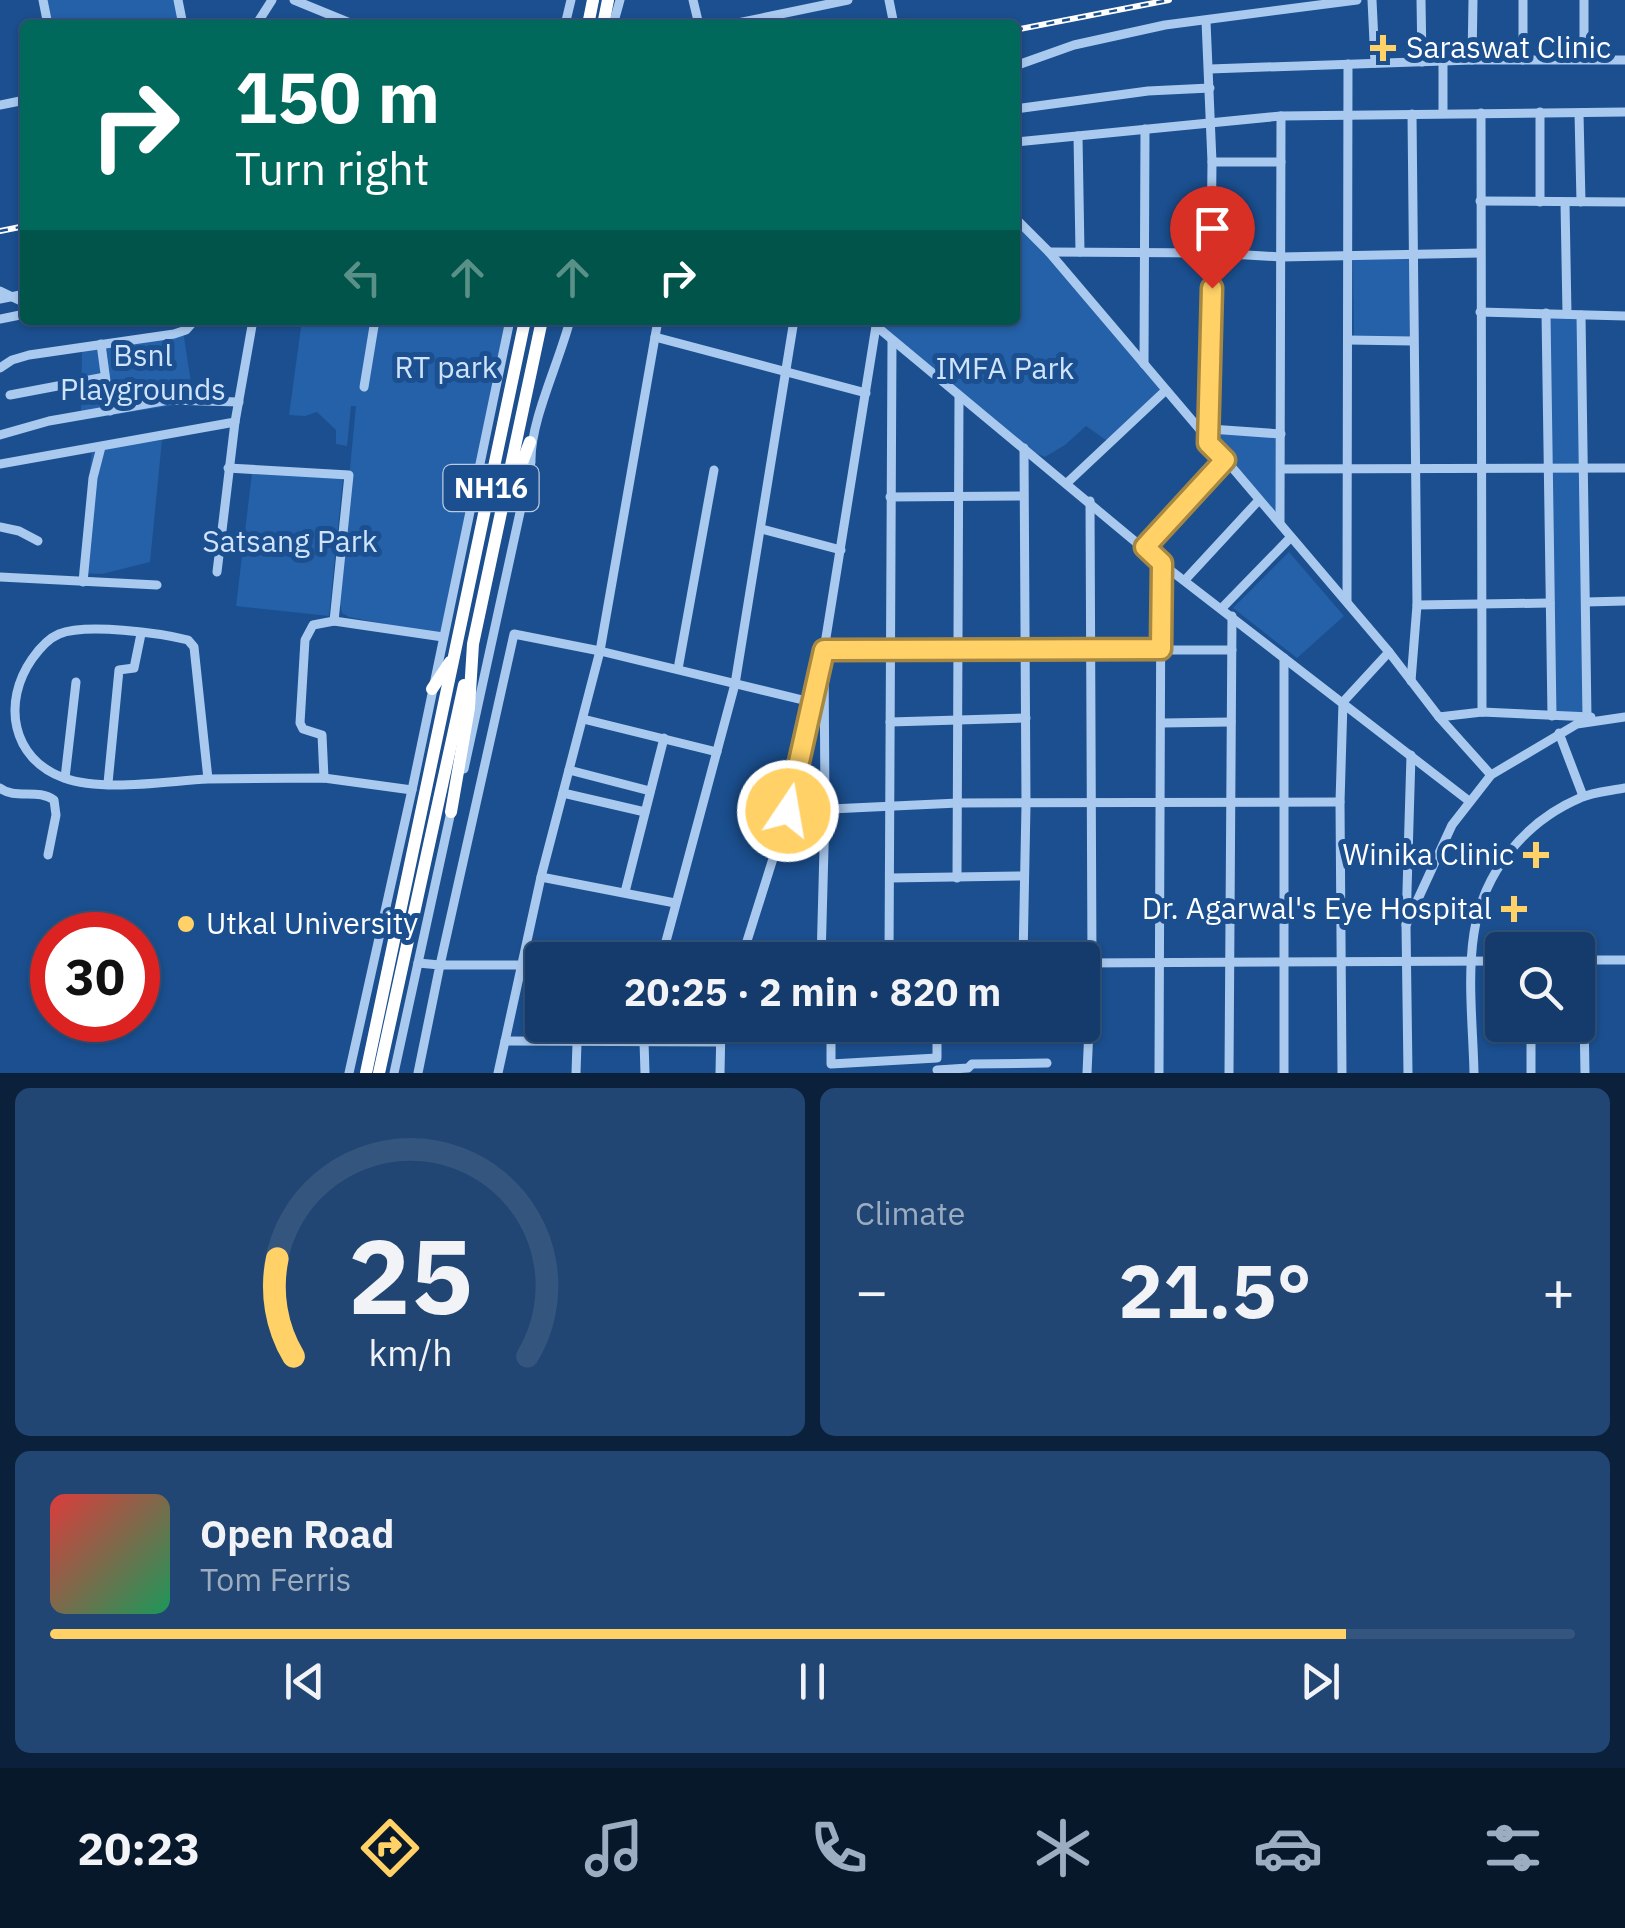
<!DOCTYPE html>
<meta charset="utf-8">
<style>
:root{--surface:#143b6b;--page:#214673;--text:#f1f3f6;--muted:#9dadc1;--line:#33557e;--accent:#ffd166}
body{margin:0;font-family:"IBM Plex Sans",sans-serif;background:var(--page);color:var(--text);height:100vh;display:flex;flex-direction:column;font-size:38px;white-space:nowrap}
*{box-sizing:border-box;margin:0}
p{font-size:32px;color:var(--muted)}
.icon{flex:none;width:55px;height:55px;fill:none;stroke:currentColor;stroke-width:2;stroke-linecap:round;stroke-linejoin:round}
.map{position:relative;height:1073px;overflow:hidden}
.panel{display:flex;flex-direction:column;gap:15px;padding:15px;background:#0b203b;flex:1}
.panel>*{flex:none}
.top-card{position:absolute;left:20px;top:20px;width:1000px;height:305px;border-radius:10px;box-shadow:0 2px 8px #0004,0 0 0 2px var(--line);background:#00695c;color:#fff;overflow:hidden}
.controls{position:absolute;left:1485px;top:932px;display:grid;gap:20px}
.controls a{display:grid;place-items:center;width:110px;height:110px;border-radius:10px;background:var(--surface);box-shadow:0 2px 8px #0004,0 0 0 2px var(--line);font-size:50px}
.speed{position:absolute;left:30px;top:912px;display:flex;gap:20px;font-size:50px;font-weight:700;text-align:center}
.speed>*{display:grid;place-content:center;width:130px;height:130px;border-radius:50%;background:var(--surface);box-shadow:0 2px 8px #0004,0 0 0 2px var(--line);line-height:1}
.speed .limit{border:15px solid #d22;background:#fff;color:#111}
.pin{position:absolute;display:grid;place-items:center;width:85px;height:85px;color:#fff;margin:-102px -42px;border-radius:50% 50% 50% 0;rotate:-45deg;box-shadow:0 0 10px #0007}
.pin .icon{rotate:45deg}
.me{position:absolute;width:110px;margin:-55px;rotate:12deg;stroke-linejoin:round;filter:drop-shadow(0 0 8px #0008)}
.turn{display:flex;align-items:center;gap:35px;height:210px;padding:0 50px;font-size:45px}
.turn .icon{width:130px;height:130px;stroke-width:2.5}
.turn b{display:block;font-size:70px;line-height:85px}
.lanes{display:flex;align-items:center;height:95px;padding:0 50px;background:#0003;justify-content:center;gap:50px;direction:ltr}
.lanes .off{opacity:.35}
.big{font-size:75px;font-weight:700;line-height:1.1}
.panel .card{flex:1;display:flex;flex-direction:column;justify-content:center;gap:15px;min-width:0;padding:0 35px;border-radius:15px;background:var(--page)}
.panel .dial{align-items:center;gap:0}
.dial svg{height:260px;overflow:visible;fill:none;stroke:var(--line);stroke-width:7;stroke-linecap:round;text-anchor:middle}
.dial text{fill:var(--text);stroke:none}
.song{display:flex;align-items:center;gap:30px}
.cover{width:120px;height:120px;border-radius:15px;background:linear-gradient(135deg,hsl(0 70% 55%),hsl(150 70% 35%))}
.played{height:10px;border-radius:5px;background:linear-gradient(90deg,var(--accent) 85%,var(--line) 85%)}
.keys{display:flex;justify-content:space-around;direction:ltr}
.heat{display:flex;justify-content:space-between;align-items:center;font-size:55px;direction:ltr}
.panel .tiles{flex:1;display:grid;gap:15px;grid-template-columns:1fr 1fr}
.card:last-child{grid-column:span 2}
.trip{position:absolute;left:525px;top:942px;width:575px;height:100px;border-radius:10px;background:var(--surface);box-shadow:0 2px 8px #0004,0 0 0 2px var(--line);font-weight:700;line-height:100px;text-align:center}
.tab-bar{display:flex;height:160px;justify-content:space-around;align-items:center;background:#08182b;color:var(--muted)}
.tab-bar .icon{width:70px;height:70px}
.tab-bar .active{color:var(--accent)}
.tab-bar b{font-size:45px;color:var(--text)}
.map>svg:first-child{display:block}
.green{fill:#2461a8}
.lines{fill:none;stroke-linecap:round;stroke-linejoin:round}
.minor{stroke:#a9c9ee;stroke-width:9}
.highway{stroke:#fff;stroke-width:12}
.rail-casing{stroke:#fff;stroke-width:6}
.rail{stroke:#1b4f8f;stroke-width:2.5;stroke-dasharray:8;stroke-linecap:butt}
.minor-bridge{stroke:#a9c9ee;stroke-width:9}
.route-casing{stroke:#a68842;stroke-width:25}
.route{stroke:#ffd166;stroke-width:18}
.poi-dot{fill:#ffd166;stroke:#1b4f8f;stroke-width:4}
.labels{text-anchor:middle;stroke-width:10;stroke-linejoin:round;paint-order:stroke}
.shield{fill:#1b4f8f;stroke:#bbcadd;stroke-width:2.5}
.shield-label{font-size:28px;font-weight:bold;fill:#fff}
.poi-label{font-size:30px;fill:#fff;stroke:#1b4f8f;text-anchor:start}
.park-label{font-size:30px;fill:#cfe3fa;stroke:#1b4f8f}
</style>
<div class="map">
<svg width="1625" height="1073" viewBox="0 0 1625 1073">
<rect width="100%" height="100%" fill="#1b4f8f"/>
<!-- green -->
<g class="green">
<polygon points="43,0 177,0 182,25 48,25"/>
<polygon points="1015,218 1166,390 1110,443 1086,426 1065,445 1045,457 1024,448 876,326 877,320 1015,320"/>
<polygon points="1353,259 1409,259 1409,340 1354,339"/>
<polygon points="1546,313 1581,315 1590,717 1552,716"/>
<polygon points="302,320 507,320 442,635 349,617 342,613 338,592 356,406 351,406 347,446 336,444 336,430 317,412 305,416 289,415"/>
<polygon points="183,331 194,402 81,420 82,347"/>
<polygon points="1210,429 1281,434 1280,524 1209,443"/>
<polygon points="162,440 150,562 102,574 79,573 92,450"/>
<polygon points="252,473 343,478 329,616 236,606"/>
<polygon points="1289,552 1344,616 1297,658 1233,608"/>
</g>
<g class="lines">
<!-- minor -->
<g class="minor">
<polyline points="43,0 48,25"/>
<polyline points="178,0 183,25"/>
<polyline points="294,0 355,25"/>
<polyline points="693,0 699,25"/>
<polyline points="889,0 894,25"/>
<polyline points="1372,0 1375,63"/>
<polyline points="1421,0 1422,62"/>
<polyline points="1523,0 1523,60"/>
<polyline points="1206,21 1212,162 1209,443"/>
<polyline points="256,25 272,0"/>
<polyline points="565,25 571,0"/>
<polyline points="613,25 620,0"/>
<polyline points="728,25 848,0"/>
<polyline points="1584,59 1584,0"/>
<polyline points="1472,60 1473,0"/>
<polyline points="1015,66 1074,45 1165,25 1357,0"/>
<polyline points="1210,69 1472,60 1625,60"/>
<polyline points="0,105 25,100"/>
<polyline points="1015,109 1148,91 1210,88"/>
<polyline points="1540,112 1540,202"/>
<polyline points="1443,113 1443,62"/>
<polyline points="1481,113 1482,712"/>
<polyline points="1579,113 1581,202"/>
<polyline points="1078,136 1080,252"/>
<polyline points="1015,142 1281,116 1625,112"/>
<polyline points="1212,162 1281,162"/>
<polyline points="1480,201 1625,202"/>
<polyline points="1565,203 1567,314"/>
<polyline points="1015,218 1049,252 1389,652 1439,717 1491,775"/>
<polyline points="1049,252 1213,253 1281,257 1480,253"/>
<polyline points="0,299 25,294"/>
<polyline points="1480,312 1625,316"/>
<polyline points="1546,313 1552,716"/>
<polyline points="1581,315 1587,717"/>
<polyline points="0,319 25,314"/>
<polyline points="876,326 1161,563 1469,801"/>
<polyline points="655,337 866,393"/>
<polyline points="1348,340 1412,341"/>
<polyline points="101,344 110,411"/>
<polyline points="1144,364 1145,129"/>
<polyline points="0,368 12,360 29,355 174,334 186,330 195,320"/>
<polyline points="364,387 375,320"/>
<polyline points="10,395 105,377"/>
<polyline points="1210,429 1281,434"/>
<polyline points="0,435 49,421 169,400 239,402"/>
<polyline points="0,464 235,422 253,320"/>
<polyline points="228,468 349,475 334,621"/>
<polyline points="1281,469 1625,468"/>
<polyline points="1068,482 1166,390"/>
<polyline points="890,497 1023,496"/>
<polyline points="1280,523 1281,116"/>
<polyline points="0,527 19,531 38,541"/>
<polyline points="762,529 841,550"/>
<polyline points="1145,547 1225,460"/>
<polyline points="217,572 235,422"/>
<polyline points="0,577 157,585"/>
<polyline points="1185,580 1259,500"/>
<polyline points="83,582 93,478 101,447"/>
<polyline points="1347,601 1348,64"/>
<polyline points="1586,602 1625,601"/>
<polyline points="1417,605 1550,603"/>
<polyline points="1222,608 1291,537"/>
<polyline points="678,669 714,470"/>
<polyline points="1411,681 1417,605 1412,114"/>
<polyline points="1439,717 1482,712 1591,717"/>
<polyline points="583,719 717,752"/>
<polyline points="890,722 1026,718"/>
<polyline points="1162,723 1231,722"/>
<polyline points="1559,733 1583,796"/>
<path d="M464 769 531 462C530 421 559 363 570 320"/>
<polyline points="569,770 650,791"/>
<polyline points="65,778 76,682"/>
<polyline points="324,778 322,735 303,729 300,723 305,640 313,625 334,621 443,637"/>
<path d="M208 779C167 781 103 792 64 778 11 759 2 702 32 659 39 649 47 639 59 634 86 623 160 633 188 640L194 647 208 779 324 778 412 790"/>
<polyline points="108,783 119,670 134,668 141,634"/>
<path d="M0 788C15 800 38 788 54 800L56 815 48 855"/>
<polyline points="563,793 645,812"/>
<polyline points="788,811 958,803 1340,802"/>
<polyline points="541,877 675,903"/>
<polyline points="890,878 1024,876"/>
<polyline points="957,878 959,396"/>
<polyline points="625,892 664,738"/>
<polyline points="1406,925 1452,825 1491,775 1577,724 1625,717"/>
<polyline points="661,960 735,684 794,320"/>
<polyline points="741,960 788,811 824,650 877,320"/>
<polyline points="821,960 825,811 824,650 1232,650"/>
<polyline points="889,960 892,341"/>
<polyline points="1023,960 1026,805 1024,448"/>
<polyline points="1580,960 1625,960"/>
<polyline points="1583,960 1585,1073"/>
<polyline points="1082,963 1502,961"/>
<polyline points="542,965 440,965 514,634 600,651 811,702"/>
<polyline points="1531,1025 1531,1073"/>
<polyline points="721,1031 831,1034 831,1025"/>
<polyline points="831,1034 831,1064 937,1058 937,1025"/>
<polyline points="505,1041 721,1042"/>
<polyline points="644,1041 645,1073"/>
<polyline points="937,1070 968,1068 972,1064 1047,1063"/>
<polyline points="349,1073 412,790 510,320"/>
<polyline points="394,1073 452,807"/>
<polyline points="418,1073 440,965 418,963"/>
<polyline points="498,1073 541,877 600,651 658,320"/>
<polyline points="576,1073 577,1043"/>
<polyline points="720,1073 721,1025"/>
<polyline points="1087,1073 1092,962 1090,501"/>
<polyline points="1159,1073 1161,563"/>
<polyline points="1229,1073 1232,616"/>
<polyline points="1284,1073 1284,658"/>
<polyline points="1342,1073 1340,802 1343,702 1389,652"/>
<polyline points="1408,1073 1406,925 1411,755"/>
<path d="M1474 1073C1473 1027 1467 978 1474 933 1483 873 1524 822 1580 798 1593 792 1610 791 1625 788"/>
</g>
<!-- highway -->
<g class="highway">
<polyline points="588,25 593,0"/>
<polyline points="603,25 608,0"/>
<polyline points="515,481 530,442"/>
<polyline points="432,689 450,662"/>
<polyline points="451,812 469,708 473,644 542,320"/>
<polyline points="366,1073 525,320"/>
<polyline points="379,1073 464,685"/>
</g>
<defs>
<g id="rail">
<polyline points="1015,30 1169,0"/>
<polyline points="0,231 25,226"/>
</g>
</defs>
<!-- rail casing -->
<use href="#rail" class="rail-casing"/>
<!-- rail -->
<use href="#rail" class="rail"/>
<!-- minor-bridge -->
<polyline class="minor-bridge" points="0,291 25,303"/>
</g>
<g class="lines">
<defs>
<polyline id="route" points="788,811 824,650 1161,649 1162,563 1145,547 1225,460 1208,443 1212,288"/>
</defs>
<!-- route casing -->
<use href="#route" class="route-casing"/>
<!-- route -->
<use href="#route" class="route"/>
</g>
<!-- markers -->
<g class="poi-dot">
<path d="M1378 33h10v10h10v10h-10v10h-10v-10h-10v-10h10z"/>
<path d="M1531 840h10v10h10v10h-10v10h-10v-10h-10v-10h10z"/>
<path d="M1509 894h10v10h10v10h-10v10h-10v-10h-10v-10h10z"/>
<circle cx="186" cy="924" r="10"/>
</g>
<g class="labels">
<!-- shield labels -->
<rect class="shield" x="443.5" y="465" width="95" height="46" rx="8"/>
<g class="shield-label">
<text x="491" y="498">NH16</text>
</g>
<!-- poi labels -->
<g class="poi-label">
<text x="1406" y="58">Saraswat Clinic</text>
<text x="1514" y="865" text-anchor="end">Winika Clinic</text>
<text x="1492" y="919" text-anchor="end">Dr. Agarwal's Eye Hospital</text>
<text x="206" y="934">Utkal University</text>
</g>
<!-- park labels -->
<g class="park-label">
<text x="143" y="366">Bsnl<tspan x="143" dy="34">Playgrounds</tspan></text>
<text x="446" y="378">RT park</text>
<text x="1005" y="379">IMFA Park</text>
<text x="290" y="552">Satsang Park</text>
</g>
</g>
</svg>
<div class="controls">
<a><svg class="icon" aria-label="search" viewBox="0 0 24 24"><circle cx="10" cy="10" r="6"/><path d="M15 15l6 6"/></svg></a>
</div>
<div class="speed"><div class="limit">30</div></div>
<div class="pin" style="left:1212px;top:288px;background:#d93025"><svg class="icon" aria-label="arrive" viewBox="0 0 24 24"><path d="M6 21V4h12l-3 4 3 4H6"/></svg></div>
<svg class="me" style="left:788px;top:811px" viewBox="-20 -20 40 40"><circle r="17" fill="#ffd166" stroke="#fff" stroke-width="3"/><path d="M0-11L8 9 0 5-8 9z" fill="#fff"/></svg>
<div class="trip">20:25 · 2 min · 820 m</div>
<div class="top-card">
<div class="turn"><svg class="icon" aria-label="right" viewBox="0 0 24 24"><path d="M7 20v-9h11M14 6l5 5-5 5"/></svg><div><b>150 m</b>Turn right</div></div>
<div class="lanes"><svg class="icon off" aria-label="left" viewBox="0 0 24 24"><path d="M17 20v-9H6M10 6l-5 5 5 5"/></svg><svg class="icon off" aria-label="ahead" viewBox="0 0 24 24"><path d="M12 20V5M6 11l6-6 6 6"/></svg><svg class="icon off" aria-label="ahead" viewBox="0 0 24 24"><path d="M12 20V5M6 11l6-6 6 6"/></svg><svg class="icon" aria-label="right" viewBox="0 0 24 24"><path d="M7 20v-9h11M14 6l5 5-5 5"/></svg></div>
</div>
</div>
<section class="panel">
<div class="tiles">
<div class="card dial"><svg viewBox="0 0 100 80">
<path d="M14 69A42 42 0 1 1 86 69"/>
<path d="M14 69A42 42 0 0 1 9 39" stroke="#ffd166"/>
<text x="50" y="56" font-size="32" font-weight="700">25</text>
<text x="50" y="72" font-size="11">km/h</text>
</svg></div>
<div class="card"><p>Climate</p>
<div class="heat"><a>−</a><b class="big">21.5°</b><a>+</a></div>
</div>
<div class="card">
<div class="song"><i class="cover"></i><div><b>Open Road</b><p>Tom Ferris</p></div></div>
<div class="played"></div>
<div class="keys"><svg class="icon" aria-label="previous" viewBox="0 0 24 24"><path d="M18 5L8 12l10 7zM5 5v14"/></svg><svg class="icon" aria-label="pause" viewBox="0 0 24 24"><path d="M8 5v14M16 5v14"/></svg><svg class="icon" aria-label="next" viewBox="0 0 24 24"><path d="M6 5l10 7-10 7zM19 5v14"/></svg></div>
</div>
</div>
</section>
<nav class="tab-bar">
<b>20:23</b>
<svg class="icon active" aria-label="directions" viewBox="0 0 24 24"><path d="M12 3l9 9-9 9-9-9zM9 14v-3h6M13 9l2 2-2 2"/></svg>
<svg class="icon" aria-label="music" viewBox="0 0 24 24"><path d="M9 18V5l10-2v13"/><circle cx="6" cy="18" r="3"/><circle cx="16" cy="16" r="3"/></svg>
<svg class="icon" aria-label="phone" viewBox="0 0 24 24"><path d="M5 4h4l2 5-3 2q2 4 5 5l2-3 5 2v4C11 20 4 13 5 4z"/></svg>
<svg class="icon" aria-label="climate" viewBox="0 0 24 24"><path d="M12 3v18M4 7l16 10M4 17L20 7"/></svg>
<svg class="icon" aria-label="car" viewBox="0 0 24 24"><path d="M5 17H2v-5l4-1 3-4h7l3 4 3 1v5h-3M9 17h6M6 11h13"/><circle cx="7" cy="17" r="2"/><circle cx="17" cy="17" r="2"/></svg>
<svg class="icon" aria-label="filters" viewBox="0 0 24 24"><path d="M4 7h16M4 17h16"/><circle cx="9" cy="7" r="2"/><circle cx="15" cy="17" r="2"/></svg>
</nav>
